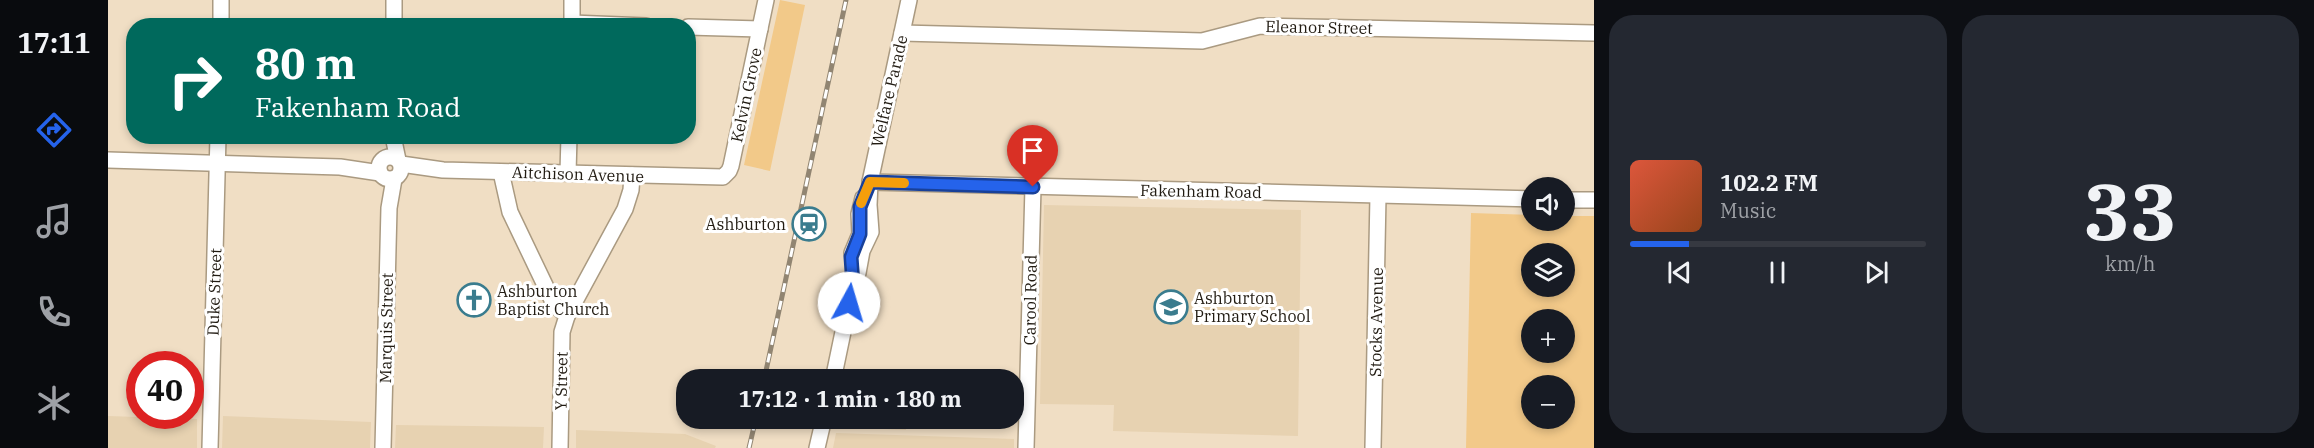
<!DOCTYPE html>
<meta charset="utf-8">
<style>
:root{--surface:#171b24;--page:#242831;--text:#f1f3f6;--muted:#9ea1a6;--line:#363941;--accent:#2563eb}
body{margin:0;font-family:"IBM Plex Serif",serif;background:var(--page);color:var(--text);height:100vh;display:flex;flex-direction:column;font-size:22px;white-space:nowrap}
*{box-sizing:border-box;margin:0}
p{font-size:20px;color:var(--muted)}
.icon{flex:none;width:33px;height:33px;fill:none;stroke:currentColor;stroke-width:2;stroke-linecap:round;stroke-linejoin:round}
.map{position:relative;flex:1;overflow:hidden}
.panel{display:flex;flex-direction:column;gap:15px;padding:15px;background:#0d0f14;width:720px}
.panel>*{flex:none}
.guide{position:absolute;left:18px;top:18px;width:570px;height:126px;border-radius:24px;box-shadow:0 3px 9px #0003;background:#00695c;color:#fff;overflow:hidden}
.buttons{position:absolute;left:1413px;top:177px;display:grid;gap:12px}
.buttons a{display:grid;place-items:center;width:54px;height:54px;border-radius:50%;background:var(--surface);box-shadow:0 3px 9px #0003;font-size:30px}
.speed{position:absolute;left:18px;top:351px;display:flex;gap:12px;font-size:30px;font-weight:700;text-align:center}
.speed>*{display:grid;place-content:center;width:78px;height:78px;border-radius:50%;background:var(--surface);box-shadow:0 3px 9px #0003;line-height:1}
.speed .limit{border:9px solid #d22;background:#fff;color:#111}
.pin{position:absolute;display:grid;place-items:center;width:51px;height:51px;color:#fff;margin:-62px -26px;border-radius:50% 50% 50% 0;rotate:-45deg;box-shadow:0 0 6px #0007}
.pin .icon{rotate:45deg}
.me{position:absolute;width:66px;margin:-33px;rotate:6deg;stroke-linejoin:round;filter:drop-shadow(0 0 4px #0008)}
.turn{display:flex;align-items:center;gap:21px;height:126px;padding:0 30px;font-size:27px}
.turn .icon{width:78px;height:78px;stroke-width:2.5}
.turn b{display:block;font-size:42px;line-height:51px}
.panel .tile{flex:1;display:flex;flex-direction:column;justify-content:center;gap:9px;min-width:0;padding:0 21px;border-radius:24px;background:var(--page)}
.panel .dial{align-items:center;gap:0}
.dial b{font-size:78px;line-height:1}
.song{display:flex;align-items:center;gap:18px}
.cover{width:72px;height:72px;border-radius:9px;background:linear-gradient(135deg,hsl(10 70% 55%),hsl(20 70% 35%))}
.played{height:6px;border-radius:3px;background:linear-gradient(90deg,var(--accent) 20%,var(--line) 20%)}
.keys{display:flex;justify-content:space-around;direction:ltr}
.panel .tiles{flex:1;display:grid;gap:15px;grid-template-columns:repeat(2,1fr)}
.trip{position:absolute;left:568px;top:369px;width:348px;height:60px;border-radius:24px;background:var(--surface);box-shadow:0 3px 9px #0003;font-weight:700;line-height:60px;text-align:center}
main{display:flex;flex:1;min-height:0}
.menu{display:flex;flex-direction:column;width:108px;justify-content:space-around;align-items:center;background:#090b0e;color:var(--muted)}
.menu .icon{width:42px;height:42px}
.menu .current{color:var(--accent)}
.menu b{font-size:27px;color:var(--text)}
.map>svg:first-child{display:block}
.built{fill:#e7d2b1}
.green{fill:#f2c989;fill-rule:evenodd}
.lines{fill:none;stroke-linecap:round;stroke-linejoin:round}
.minor-casing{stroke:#aa9a81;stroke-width:18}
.minor{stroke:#fff;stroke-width:15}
.rail-casing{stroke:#918572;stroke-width:5}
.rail{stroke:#fff;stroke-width:3;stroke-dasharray:9;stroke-linecap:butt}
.route-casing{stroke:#184099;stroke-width:15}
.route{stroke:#2563eb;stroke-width:10}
.slow{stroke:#f59e0b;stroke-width:10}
.labels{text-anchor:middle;stroke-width:6;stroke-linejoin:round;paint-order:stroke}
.street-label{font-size:16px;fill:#211b12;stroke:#fff}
.poi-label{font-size:16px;fill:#211b12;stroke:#fff;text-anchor:start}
</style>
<main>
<nav class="menu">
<b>17:11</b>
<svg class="icon current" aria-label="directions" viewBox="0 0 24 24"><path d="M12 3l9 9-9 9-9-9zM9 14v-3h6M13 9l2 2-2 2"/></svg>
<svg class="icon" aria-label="music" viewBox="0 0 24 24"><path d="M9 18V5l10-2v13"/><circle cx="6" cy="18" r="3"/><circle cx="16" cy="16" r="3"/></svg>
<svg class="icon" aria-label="phone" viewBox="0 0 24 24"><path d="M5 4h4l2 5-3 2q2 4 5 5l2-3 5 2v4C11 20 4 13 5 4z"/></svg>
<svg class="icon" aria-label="climate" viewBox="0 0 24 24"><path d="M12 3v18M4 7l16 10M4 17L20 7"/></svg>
</nav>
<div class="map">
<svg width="1486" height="448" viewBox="0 0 1486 448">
<rect width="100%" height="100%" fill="#f0dec4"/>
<!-- built -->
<g class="built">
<polygon points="936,205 1193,210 1190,436 1005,431 1006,405 932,404"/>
<polygon points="0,416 89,419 89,448 0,448"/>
<polygon points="115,416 263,422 262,448 114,448"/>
<polygon points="731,419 799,419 798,430 729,427"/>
<polygon points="288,425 436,427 435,448 287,448"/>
<polygon points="468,430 577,434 608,446 607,448 468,448"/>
<polygon points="728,433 906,439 906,448 725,448"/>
</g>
<!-- green -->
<g class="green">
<polygon points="672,0 697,5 662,171 636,165"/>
<path d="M1363 213 1423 215 1424 220H1456L1457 216H1486V448H1358ZM1424 254H1456V286H1424ZM1424 320H1456V352H1424ZM1424 386H1456V418H1424Z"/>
</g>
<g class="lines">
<defs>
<g id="minor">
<polyline points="464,23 538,26"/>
<polyline points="113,26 113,0"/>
<polyline points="286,26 286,0"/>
<polyline points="464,26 464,0"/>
<polyline points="580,27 652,29"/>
<polyline points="794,33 1094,41 1152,26 1486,33"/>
<polyline points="285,136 290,160"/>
<circle cx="282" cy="168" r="11"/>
<polyline points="0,160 232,167 272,173"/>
<polyline points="293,164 335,170 615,177 621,171 623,166 658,0"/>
<polyline points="393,172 402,212 446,304 459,316 454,332 452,448"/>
<polyline points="460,173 461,136"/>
<polyline points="762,182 1424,199"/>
<polyline points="1456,200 1486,200"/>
<polyline points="744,253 752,234 751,214 755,198"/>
<polyline points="459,316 517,209 523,190 524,175"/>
<polyline points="725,380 745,284 750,273 754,251 763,232 761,205 762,182 801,0"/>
<polyline points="102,448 110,136"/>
<polyline points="275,448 281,208 286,179"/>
<polyline points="709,448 716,418"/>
<polyline points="918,448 925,187"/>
<polyline points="1265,448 1270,196"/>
</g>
</defs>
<!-- minor casing -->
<use href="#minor" class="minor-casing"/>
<!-- minor -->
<use href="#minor" class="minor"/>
<defs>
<g id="rail">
<polyline points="656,380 738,0"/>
<polyline points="641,448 648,418"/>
</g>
</defs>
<!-- rail casing -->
<use href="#rail" class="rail-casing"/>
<!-- rail -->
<use href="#rail" class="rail"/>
</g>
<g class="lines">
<defs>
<polyline id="route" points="741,303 745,285 743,257 752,234 752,207 762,182 925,187"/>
</defs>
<!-- route casing -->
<use href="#route" class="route-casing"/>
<!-- route -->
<use href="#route" class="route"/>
<!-- slow -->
<polyline class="slow" points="753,203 762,182 796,183"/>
</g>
<!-- icons -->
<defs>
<symbol id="station-ring" viewBox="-11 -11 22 22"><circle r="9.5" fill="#fff" stroke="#3a7c8e" stroke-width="1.5"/><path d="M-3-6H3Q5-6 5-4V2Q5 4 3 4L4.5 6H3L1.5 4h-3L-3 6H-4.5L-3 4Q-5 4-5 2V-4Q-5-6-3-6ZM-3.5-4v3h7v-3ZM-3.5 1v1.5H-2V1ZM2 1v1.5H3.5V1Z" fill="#3a7c8e"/></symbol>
<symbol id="church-ring" viewBox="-11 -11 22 22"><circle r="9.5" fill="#fff" stroke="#3a7c8e" stroke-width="1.5"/><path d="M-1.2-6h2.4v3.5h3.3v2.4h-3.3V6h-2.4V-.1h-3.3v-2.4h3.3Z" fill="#3a7c8e"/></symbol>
<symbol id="school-ring" viewBox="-11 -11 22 22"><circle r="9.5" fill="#fff" stroke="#3a7c8e" stroke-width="1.5"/><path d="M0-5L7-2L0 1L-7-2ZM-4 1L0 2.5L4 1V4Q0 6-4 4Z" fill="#3a7c8e"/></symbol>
</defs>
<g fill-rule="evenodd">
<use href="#station-ring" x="682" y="205" width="38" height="38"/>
<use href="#church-ring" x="347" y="281" width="38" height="38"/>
<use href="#school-ring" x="1044" y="288" width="38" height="38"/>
</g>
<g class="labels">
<!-- street labels -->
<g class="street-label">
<text transform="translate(1211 27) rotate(1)" y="6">Eleanor Street</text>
<text transform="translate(781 91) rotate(-77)" y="6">Welfare Parade</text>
<text transform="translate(638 95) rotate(-78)" y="6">Kelvin Grove</text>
<text transform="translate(470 174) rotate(2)" y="6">Aitchison Avenue</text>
<text transform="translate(1093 191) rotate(1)" y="6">Fakenham Road</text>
<text transform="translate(106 292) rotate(-88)" y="6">Duke Street</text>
<text transform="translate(922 300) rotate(-89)" y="6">Carool Road</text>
<text transform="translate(1268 322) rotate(-89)" y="6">Stocks Avenue</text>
<text transform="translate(278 328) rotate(-89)" y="6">Marquis Street</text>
<text transform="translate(453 381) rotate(-89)" y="6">Y Street</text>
</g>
<!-- poi labels -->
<g class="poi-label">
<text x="678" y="230" text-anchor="end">Ashburton</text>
<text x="389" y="297">Ashburton<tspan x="389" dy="18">Baptist Church</tspan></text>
<text x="1086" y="304">Ashburton<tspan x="1086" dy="18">Primary School</tspan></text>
</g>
</g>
</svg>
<div class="buttons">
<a><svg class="icon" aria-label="sound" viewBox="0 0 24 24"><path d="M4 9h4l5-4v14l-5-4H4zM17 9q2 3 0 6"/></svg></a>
<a><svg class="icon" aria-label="layers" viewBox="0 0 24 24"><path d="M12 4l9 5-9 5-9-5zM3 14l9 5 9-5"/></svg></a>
<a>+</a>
<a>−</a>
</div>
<div class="speed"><div class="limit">40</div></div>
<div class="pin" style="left:925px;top:187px;background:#d93025"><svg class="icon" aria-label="arrive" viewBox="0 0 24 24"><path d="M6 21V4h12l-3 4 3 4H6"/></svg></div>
<svg class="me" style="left:741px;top:303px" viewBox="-20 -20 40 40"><circle r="19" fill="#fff"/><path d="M0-13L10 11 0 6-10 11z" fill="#2563eb"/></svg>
<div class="trip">17:12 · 1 min · 180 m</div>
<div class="guide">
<div class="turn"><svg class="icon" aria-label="right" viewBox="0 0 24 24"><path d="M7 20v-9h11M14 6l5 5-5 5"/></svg><div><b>80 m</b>Fakenham Road</div></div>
</div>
</div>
<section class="panel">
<div class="tiles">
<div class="tile">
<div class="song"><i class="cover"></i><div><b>102.2 FM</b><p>Music</p></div></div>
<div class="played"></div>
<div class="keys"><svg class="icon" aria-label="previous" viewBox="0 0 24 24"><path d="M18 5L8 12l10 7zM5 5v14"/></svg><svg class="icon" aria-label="pause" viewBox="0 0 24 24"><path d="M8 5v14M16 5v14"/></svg><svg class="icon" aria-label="next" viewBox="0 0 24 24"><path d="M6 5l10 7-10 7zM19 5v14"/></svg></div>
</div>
<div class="tile dial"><b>33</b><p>km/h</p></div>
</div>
</section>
</main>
